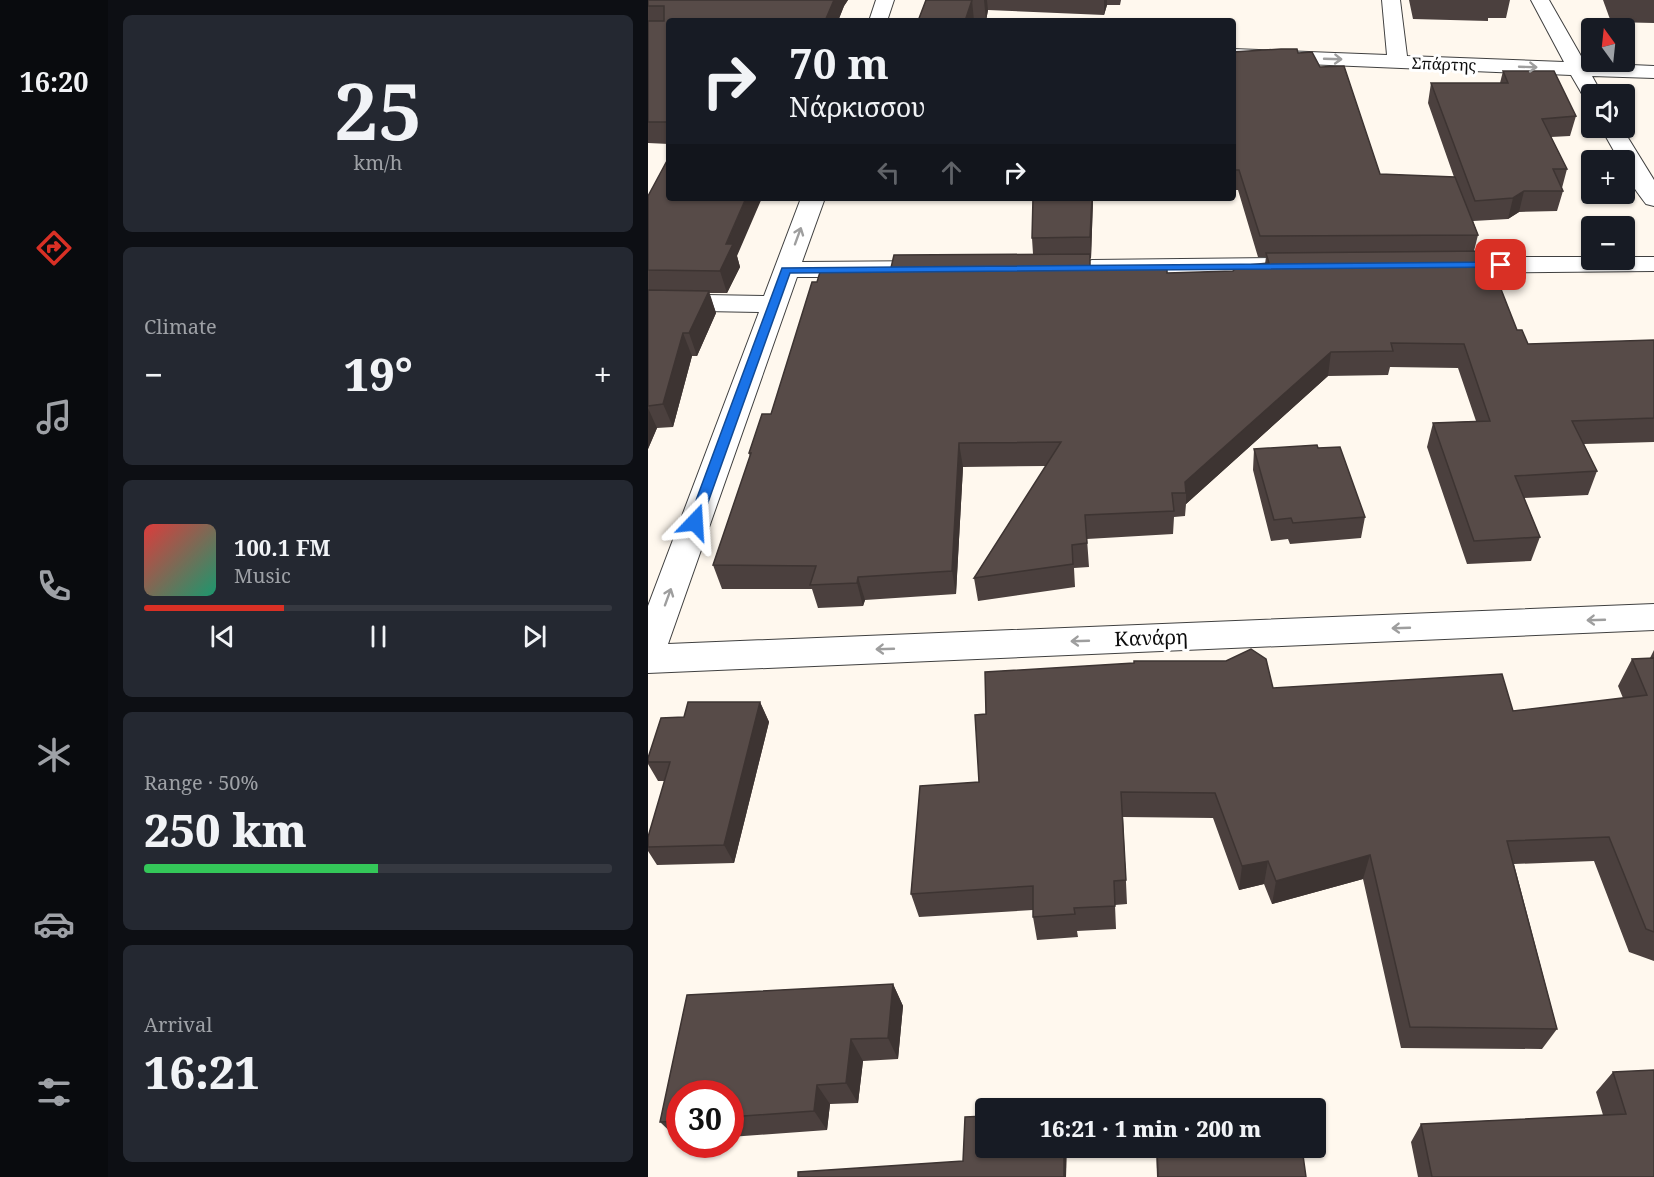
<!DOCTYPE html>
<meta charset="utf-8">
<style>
:root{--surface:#171b24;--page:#242831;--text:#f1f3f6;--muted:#9ea1a6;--line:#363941;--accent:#d93025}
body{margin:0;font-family:"Noto Serif",serif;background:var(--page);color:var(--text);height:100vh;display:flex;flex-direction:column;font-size:22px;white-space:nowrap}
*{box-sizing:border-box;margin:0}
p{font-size:20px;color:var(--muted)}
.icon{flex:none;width:33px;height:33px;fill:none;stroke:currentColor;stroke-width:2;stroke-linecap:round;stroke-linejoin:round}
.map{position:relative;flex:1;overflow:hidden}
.panel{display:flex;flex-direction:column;gap:15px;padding:15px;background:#0d0f14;width:540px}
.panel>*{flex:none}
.guide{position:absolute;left:18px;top:18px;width:570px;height:183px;border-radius:6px;box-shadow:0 2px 4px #0004;background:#171b24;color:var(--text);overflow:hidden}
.needle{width:39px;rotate:345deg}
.tools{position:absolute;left:933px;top:18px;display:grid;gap:12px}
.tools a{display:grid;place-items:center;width:54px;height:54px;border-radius:6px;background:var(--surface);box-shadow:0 2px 4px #0004;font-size:30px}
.speed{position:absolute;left:18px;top:1080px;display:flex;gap:12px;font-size:30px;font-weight:700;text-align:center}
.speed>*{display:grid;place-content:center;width:78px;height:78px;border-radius:50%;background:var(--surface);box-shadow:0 2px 4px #0004;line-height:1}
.speed .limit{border:9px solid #d22;background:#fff;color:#111}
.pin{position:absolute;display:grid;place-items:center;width:51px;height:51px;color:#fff;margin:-26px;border-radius:12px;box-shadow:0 3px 9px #0006}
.me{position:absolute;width:66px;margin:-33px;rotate:20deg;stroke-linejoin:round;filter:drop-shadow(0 0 4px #0008)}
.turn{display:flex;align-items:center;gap:21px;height:126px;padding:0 24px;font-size:27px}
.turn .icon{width:78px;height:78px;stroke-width:2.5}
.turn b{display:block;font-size:42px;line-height:51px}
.lanes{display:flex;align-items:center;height:57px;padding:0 24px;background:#0003;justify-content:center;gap:30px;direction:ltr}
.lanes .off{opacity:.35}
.big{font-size:45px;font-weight:800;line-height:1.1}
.panel .tile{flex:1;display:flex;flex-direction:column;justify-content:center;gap:9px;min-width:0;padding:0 21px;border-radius:9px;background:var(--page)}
.panel .dial{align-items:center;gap:0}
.dial b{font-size:78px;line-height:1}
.song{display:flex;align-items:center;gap:18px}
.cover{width:72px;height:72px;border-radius:9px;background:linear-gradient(135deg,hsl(0 70% 55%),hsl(160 70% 35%))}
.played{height:6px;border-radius:3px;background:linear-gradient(90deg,var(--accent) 30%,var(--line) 30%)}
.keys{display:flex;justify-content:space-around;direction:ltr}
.heat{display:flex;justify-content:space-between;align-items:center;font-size:33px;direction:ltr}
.charge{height:9px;border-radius:4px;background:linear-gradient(90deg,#34c759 50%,var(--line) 0)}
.trip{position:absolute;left:327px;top:1098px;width:351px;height:60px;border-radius:6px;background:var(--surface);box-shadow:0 2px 4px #0004;font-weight:800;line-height:60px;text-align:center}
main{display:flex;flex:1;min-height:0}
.tab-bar{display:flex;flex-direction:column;width:108px;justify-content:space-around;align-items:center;background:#090b0e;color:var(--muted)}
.tab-bar .icon{width:42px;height:42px}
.tab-bar .current{color:var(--accent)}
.tab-bar b{font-size:27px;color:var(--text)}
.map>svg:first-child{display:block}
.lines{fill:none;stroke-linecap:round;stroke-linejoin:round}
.street-casing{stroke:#404040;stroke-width:2}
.street{fill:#fff;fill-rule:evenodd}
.wall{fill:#4b403e}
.shaded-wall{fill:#3d3432}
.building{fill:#574b48;stroke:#3d3432;stroke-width:1.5}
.oneway{stroke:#9e9e9e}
.route{fill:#1a73e8;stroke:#114b97;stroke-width:1.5}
.labels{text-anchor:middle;stroke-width:6;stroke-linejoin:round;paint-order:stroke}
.far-street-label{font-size:16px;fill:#0d0d0d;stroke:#fff}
.street-label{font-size:20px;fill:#0d0d0d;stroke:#fff}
</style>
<main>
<nav class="tab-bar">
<b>16:20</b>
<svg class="icon current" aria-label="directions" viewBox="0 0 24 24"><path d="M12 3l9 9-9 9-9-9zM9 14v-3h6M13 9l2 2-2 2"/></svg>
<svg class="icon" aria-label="music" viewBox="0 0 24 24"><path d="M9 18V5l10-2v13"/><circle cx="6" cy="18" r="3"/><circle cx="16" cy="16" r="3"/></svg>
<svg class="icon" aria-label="phone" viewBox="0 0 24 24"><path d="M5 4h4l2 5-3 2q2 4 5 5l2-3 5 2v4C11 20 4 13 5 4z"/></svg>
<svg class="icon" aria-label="climate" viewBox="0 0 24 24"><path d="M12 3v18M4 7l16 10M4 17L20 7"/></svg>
<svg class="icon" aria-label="car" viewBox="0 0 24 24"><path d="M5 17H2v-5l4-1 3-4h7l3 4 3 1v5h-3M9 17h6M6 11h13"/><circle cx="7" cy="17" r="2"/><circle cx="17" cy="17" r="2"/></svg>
<svg class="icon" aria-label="filters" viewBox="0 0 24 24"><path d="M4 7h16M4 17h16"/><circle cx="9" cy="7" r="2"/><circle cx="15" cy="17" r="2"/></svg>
</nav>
<section class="panel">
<div class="tile dial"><b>25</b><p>km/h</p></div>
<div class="tile"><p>Climate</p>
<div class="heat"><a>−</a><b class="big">19°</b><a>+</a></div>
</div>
<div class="tile">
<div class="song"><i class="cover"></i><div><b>100.1 FM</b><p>Music</p></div></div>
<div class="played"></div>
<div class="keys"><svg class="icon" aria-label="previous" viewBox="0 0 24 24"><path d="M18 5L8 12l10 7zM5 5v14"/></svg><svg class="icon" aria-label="pause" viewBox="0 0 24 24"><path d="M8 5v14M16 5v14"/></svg><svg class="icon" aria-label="next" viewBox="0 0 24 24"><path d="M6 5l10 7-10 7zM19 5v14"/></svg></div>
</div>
<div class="tile"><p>Range · 50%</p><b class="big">250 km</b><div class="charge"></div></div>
<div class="tile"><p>Arrival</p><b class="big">16:21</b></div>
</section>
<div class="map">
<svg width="1006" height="1177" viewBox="0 0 1006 1177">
<rect width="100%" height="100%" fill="#fff8ee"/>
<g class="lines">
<defs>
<g id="street">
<polygon points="228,0 246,0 239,21 221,21"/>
<polygon points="734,0 752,0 759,56 916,62 883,0 901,0 937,63 1006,66 1006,78 944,76 954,94 944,94 944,101 937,99 923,75 585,61 585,49 739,55"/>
<path d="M953 128H974L1006 180V206L998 204C989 192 976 176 976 160H971Z"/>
<polygon points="153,198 177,198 154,262 287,261 296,264 300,269 296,274 287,277 149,277 20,644 1006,604 1006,630 0,673 0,606 111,312 0,310 0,294 116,296"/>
<polygon points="798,257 944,257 944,260 976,260 976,257 1006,257 1006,271 798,273 789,270 785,265 789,260"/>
<polygon points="635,258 644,261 648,266 644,271 635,274 444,276 435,273 431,268 435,263 444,260"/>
</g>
</defs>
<!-- street casing -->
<use href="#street" class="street-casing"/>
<!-- street -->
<use href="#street" class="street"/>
</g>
<!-- wall -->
<g class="wall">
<polygon points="0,0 200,0 196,6 190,21 21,21 21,144 0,143"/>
<polygon points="278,0 473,0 472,5 459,5 456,15 340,10 338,21 270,21"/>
<polygon points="761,0 862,0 858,18 840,18 840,21 765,19"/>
<polygon points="955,0 1006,0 1006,23 963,22"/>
<polygon points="585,52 650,53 672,67 732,174 806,177 780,103 783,83 852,83 855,71 928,116 922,136 903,137 919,169 914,188 915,191 909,211 871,212 860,219 825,221 830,235 826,251 869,330 880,344 1006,340 1006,442 936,444 949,471 940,495 876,498 892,537 883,561 819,564 779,447 785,423 828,421 810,368 742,367 740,375 680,376 538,504 537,516 526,517 525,534 439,539 441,567 426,568 427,587 330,601 326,578 398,466 315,467 308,594 217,600 215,606 170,608 164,589 74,589 65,565 102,457 101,453 123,414 169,282 242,272 385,254 384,238 385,198 473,198 445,200 443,258 442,258 442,267 519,273 585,271 617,264 618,257 610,257 590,190 585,190"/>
<polygon points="0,196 89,256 92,267 79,293 61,293 68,313 49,356 44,356 25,427 9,428 0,449"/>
<polygon points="670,448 717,517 713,538 642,544 640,539 623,541 605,470 606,449"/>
<polygon points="1006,650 1006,961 981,952 946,861 866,864 909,1029 894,1049 753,1048 715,879 624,904 616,884 591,890 565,818 475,817 479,904 467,905 468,929 429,931 430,937 389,940 385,917 385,910 271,917 263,894 331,782 625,688 865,711 975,698 970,686 984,659 1002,658"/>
<polygon points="112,702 121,722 86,863 9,865 0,851 0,837 17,781 10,781 0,764 0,758 36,717"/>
<polygon points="245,984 255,1006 250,1059 215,1061 210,1103 182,1104 179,1130 82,1137 82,1094 32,1094 32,1141 12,1122 39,995"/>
<polygon points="965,1072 1006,1177 770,1177 763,1142 773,1124 955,1115 948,1092"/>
<polygon points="508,1148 658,1177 509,1177"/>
</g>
<!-- shaded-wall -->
<g class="shaded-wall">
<polygon points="186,0 200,0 196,6 190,21 177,21"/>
<polygon points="324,0 326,21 317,21"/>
<polygon points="336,0 339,0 340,10 338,21"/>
<polygon points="456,0 459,0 459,5 456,15"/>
<polygon points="876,191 871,212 860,219 865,198"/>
<polygon points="98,198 114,198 89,256 92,267 79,293 72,271 78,244"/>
<polygon points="444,198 445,198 445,200 443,258 442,237"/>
<polygon points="61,291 68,313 49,356 41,333"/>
<polygon points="35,333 44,356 25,427 15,404"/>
<polygon points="683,352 680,376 538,504 538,493 537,482"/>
<polygon points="0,408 9,428 0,449"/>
<polygon points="311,443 315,467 308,594 304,571"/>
<polygon points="210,577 217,600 215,606 209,583"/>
<polygon points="112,702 121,722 86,863 76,845"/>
<polygon points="722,855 715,879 624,904 628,881"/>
<polygon points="620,861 616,884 591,890 594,866"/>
<polygon points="245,984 255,1006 250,1059 240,1038"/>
<polygon points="203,1039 215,1061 210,1103 198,1083"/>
<polygon points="169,1085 182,1104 179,1130 166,1111"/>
<polygon points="416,1148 419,1148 418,1177 416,1177"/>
</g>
<!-- building -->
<g class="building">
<polygon points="0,0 186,0 177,21 21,21 21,122 0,122 0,21 16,21 16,6 0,6"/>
<polygon points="278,0 324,0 317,21 270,21"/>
<polygon points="633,49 649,49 650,53 664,52 672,67 696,66 732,174 807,177 830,235 612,236 591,170 585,170 585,52"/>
<polygon points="855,71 906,71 928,116 894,119 919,169 905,169 915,191 876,191 865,198 827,201 783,83 860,83"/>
<polygon points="21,157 21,198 98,198 78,244 85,244 72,271 0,270 0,196"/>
<polygon points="385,198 444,198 442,237 384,238"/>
<polygon points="838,251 869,330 874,330 880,344 1006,340 1006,418 924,421 949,471 867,476 892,537 826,541 785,423 842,421 816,344 743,343 745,351 683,352 537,482 538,493 524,493 526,511 437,515 439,543 424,545 425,564 326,578 413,442 311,443 304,571 210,577 209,583 162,585 168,566 65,565 103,453 101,453 114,414 123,414 164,282 169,282 172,272 242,272 246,255 442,254 442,267 519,268 519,273 585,271 589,266 621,263 618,253"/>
<polygon points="0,290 61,291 41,333 35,333 15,404 0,406"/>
<polygon points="669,445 670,448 692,447 717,517 645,523 643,518 626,520 606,449"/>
<polygon points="603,649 618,659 625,688 854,674 865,711 999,695 984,659 1006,658 1006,932 998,929 961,837 859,841 909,1029 762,1027 722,855 628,881 620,861 594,866 567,793 473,792 478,880 466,881 467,906 426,908 427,914 385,917 385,886 263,894 272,786 331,782 327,715 338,714 337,672 486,663 486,661 578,661"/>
<polygon points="40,702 112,702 76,845 0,847 0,837 22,762 0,762 0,758 13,718 36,717"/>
<polygon points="245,984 240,1038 203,1039 198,1083 169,1085 166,1111 82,1117 82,1094 32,1094 32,1121 12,1122 39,995"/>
<polygon points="1006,1070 1006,1177 784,1177 773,1124 978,1114 965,1072"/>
<polygon points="338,1116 338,1148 416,1148 416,1177 150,1177 150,1172 315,1161 317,1117"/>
<polygon points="509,1148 654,1148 658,1177 510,1177"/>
</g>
<!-- one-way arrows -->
<defs><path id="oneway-shaft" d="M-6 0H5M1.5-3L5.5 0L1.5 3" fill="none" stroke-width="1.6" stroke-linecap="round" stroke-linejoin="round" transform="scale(1.5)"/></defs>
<g class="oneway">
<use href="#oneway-shaft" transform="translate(685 59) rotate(2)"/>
<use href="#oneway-shaft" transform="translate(880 67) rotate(2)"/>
<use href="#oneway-shaft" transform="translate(150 236) rotate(-70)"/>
<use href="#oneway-shaft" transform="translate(20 597) rotate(-70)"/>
<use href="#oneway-shaft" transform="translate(948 620) rotate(178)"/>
<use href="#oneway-shaft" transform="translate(753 628) rotate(178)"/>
<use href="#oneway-shaft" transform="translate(432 641) rotate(178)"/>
<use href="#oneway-shaft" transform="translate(237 649) rotate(178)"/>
</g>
<!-- route -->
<polygon class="route" points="853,262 858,265 856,267 142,273 53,522 47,526 40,522 134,268"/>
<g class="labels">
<!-- far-street labels -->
<g class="far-street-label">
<text transform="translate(796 64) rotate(2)" y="6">Σπάρτης</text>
</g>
<!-- street labels -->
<g class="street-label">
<text transform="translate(503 638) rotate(-2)" y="7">Κανάρη</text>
</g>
</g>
</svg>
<div class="tools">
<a><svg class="needle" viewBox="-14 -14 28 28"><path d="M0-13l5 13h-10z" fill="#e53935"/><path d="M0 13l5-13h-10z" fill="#9ea1a6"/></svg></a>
<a><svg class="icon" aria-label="sound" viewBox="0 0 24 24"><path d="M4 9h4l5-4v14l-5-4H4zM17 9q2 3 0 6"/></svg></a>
<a>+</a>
<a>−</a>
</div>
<div class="speed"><div class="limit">30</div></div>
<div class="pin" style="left:853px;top:265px;background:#d93025"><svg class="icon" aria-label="arrive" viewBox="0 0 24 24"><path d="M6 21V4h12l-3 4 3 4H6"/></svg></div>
<svg class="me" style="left:47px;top:522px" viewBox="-20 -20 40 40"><path d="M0-17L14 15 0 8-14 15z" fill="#1a73e8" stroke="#fff" stroke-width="4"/></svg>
<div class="trip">16:21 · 1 min · 200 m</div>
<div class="guide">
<div class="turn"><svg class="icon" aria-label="right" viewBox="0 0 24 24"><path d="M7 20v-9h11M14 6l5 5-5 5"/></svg><div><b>70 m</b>Νάρκισσου</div></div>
<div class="lanes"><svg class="icon off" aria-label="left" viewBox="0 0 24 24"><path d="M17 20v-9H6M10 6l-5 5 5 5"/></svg><svg class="icon off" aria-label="ahead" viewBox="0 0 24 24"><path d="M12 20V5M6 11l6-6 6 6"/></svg><svg class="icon" aria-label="right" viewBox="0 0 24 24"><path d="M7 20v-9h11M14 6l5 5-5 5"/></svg></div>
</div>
</div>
</main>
